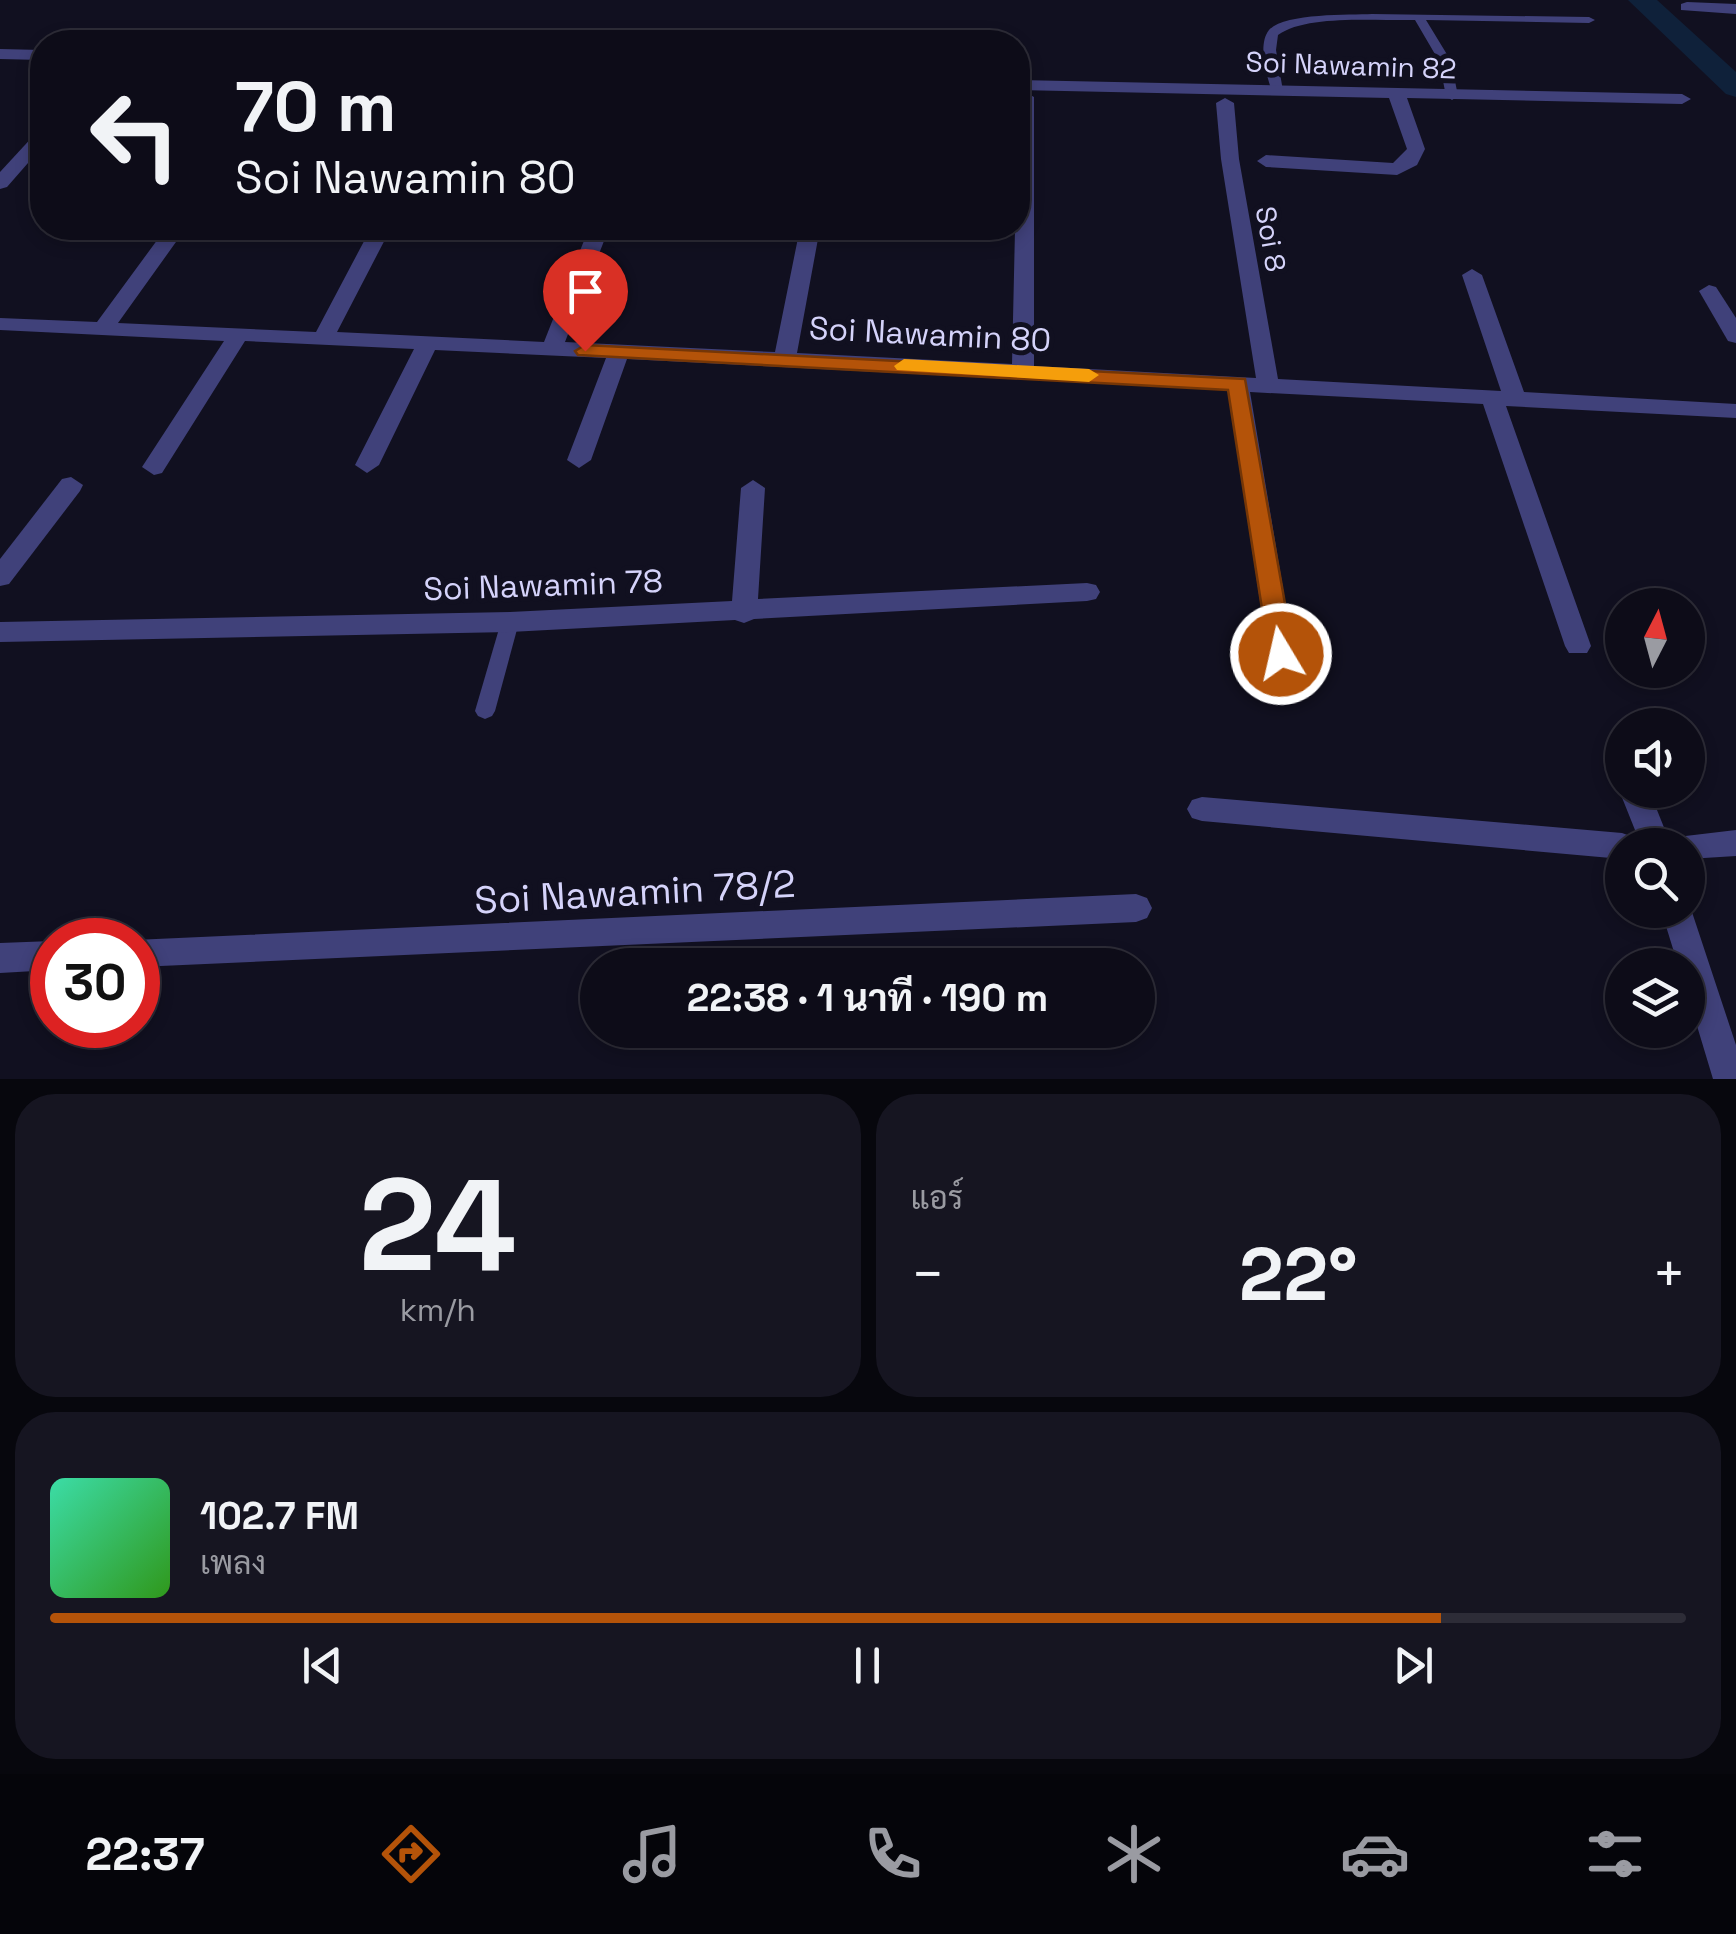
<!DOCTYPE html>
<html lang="th">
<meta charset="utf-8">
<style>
:root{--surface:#0d0c18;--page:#161521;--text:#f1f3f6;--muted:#9a9ba2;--line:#2d2c37;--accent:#b45309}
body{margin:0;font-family:"Space Grotesk",Sarabun,sans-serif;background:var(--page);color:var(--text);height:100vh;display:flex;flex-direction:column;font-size:38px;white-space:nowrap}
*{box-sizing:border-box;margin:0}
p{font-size:32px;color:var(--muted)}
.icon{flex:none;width:55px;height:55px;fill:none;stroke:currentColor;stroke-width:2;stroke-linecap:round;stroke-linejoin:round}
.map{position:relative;height:1079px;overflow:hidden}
.sheet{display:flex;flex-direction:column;gap:15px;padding:15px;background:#07070d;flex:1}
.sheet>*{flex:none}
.guide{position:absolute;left:30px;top:30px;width:1000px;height:210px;border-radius:40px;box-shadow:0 5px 15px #0003,0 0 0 2px var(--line);background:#0d0c18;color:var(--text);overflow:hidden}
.needle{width:65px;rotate:6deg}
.fabs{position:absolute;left:1605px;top:588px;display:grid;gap:20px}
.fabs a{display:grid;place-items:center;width:100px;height:100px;border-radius:50%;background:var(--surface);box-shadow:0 5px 15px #0003,0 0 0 2px var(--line);font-size:50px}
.speed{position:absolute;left:30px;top:918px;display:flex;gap:20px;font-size:50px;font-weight:700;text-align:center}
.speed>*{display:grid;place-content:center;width:130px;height:130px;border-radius:50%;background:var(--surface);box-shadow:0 5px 15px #0003,0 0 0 2px var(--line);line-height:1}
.speed .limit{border:15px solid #d22;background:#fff;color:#111}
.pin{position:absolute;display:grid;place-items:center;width:85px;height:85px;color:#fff;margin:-102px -42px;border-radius:50% 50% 50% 0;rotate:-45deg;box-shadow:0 0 10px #0007}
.pin .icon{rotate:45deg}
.me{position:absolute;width:110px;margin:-55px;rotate:351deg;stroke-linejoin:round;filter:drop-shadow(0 0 8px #0008)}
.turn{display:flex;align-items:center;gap:35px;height:210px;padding:0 40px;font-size:45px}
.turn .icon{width:130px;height:130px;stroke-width:2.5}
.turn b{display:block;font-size:70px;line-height:85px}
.big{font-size:75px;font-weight:700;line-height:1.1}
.sheet .card{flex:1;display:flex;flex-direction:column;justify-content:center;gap:15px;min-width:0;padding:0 35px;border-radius:40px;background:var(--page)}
.sheet .dial{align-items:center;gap:0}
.dial b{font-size:130px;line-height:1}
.song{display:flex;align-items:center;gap:30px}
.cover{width:120px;height:120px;border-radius:15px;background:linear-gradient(135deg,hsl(160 70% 55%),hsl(110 70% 35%))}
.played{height:10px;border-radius:5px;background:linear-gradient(90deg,var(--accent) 85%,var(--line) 85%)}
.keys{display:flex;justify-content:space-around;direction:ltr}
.heat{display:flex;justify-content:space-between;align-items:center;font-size:55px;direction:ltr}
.sheet .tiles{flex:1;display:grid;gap:15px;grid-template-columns:1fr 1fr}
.card:last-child{grid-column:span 2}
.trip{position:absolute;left:580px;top:948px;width:575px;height:100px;border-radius:50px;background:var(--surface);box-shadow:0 5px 15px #0003,0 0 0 2px var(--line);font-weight:700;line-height:100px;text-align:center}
.tabs{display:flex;height:160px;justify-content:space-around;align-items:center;background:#05050a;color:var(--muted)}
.tabs .icon{width:70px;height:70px}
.tabs .selected{color:var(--accent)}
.tabs b{font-size:45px;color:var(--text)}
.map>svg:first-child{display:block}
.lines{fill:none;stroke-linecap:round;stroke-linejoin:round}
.canal{fill:#0f213a;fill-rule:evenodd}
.service{fill:#40417a;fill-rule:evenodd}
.minor{fill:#40417a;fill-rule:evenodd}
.route{fill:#b45309;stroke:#753606;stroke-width:2.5}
.slow{fill:#f59e0b}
.labels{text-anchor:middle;stroke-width:10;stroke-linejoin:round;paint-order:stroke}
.far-street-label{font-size:28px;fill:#d5d3fa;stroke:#111020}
.street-label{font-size:32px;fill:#d5d3fa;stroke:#111020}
.near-street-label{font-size:38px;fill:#d5d3fa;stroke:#111020}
</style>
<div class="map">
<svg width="1736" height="1079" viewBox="0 0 1736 1079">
<rect width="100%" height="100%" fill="#111020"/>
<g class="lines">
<!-- canal -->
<polygon class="canal" points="1628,0 1657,0 1736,72 1736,97 1726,94"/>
<!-- service -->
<g class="service">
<path d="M1372 14 1589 17 1595 20 1589 23 1426 20 1451 61 1458 96 1452 100 1446 96 1439 61 1415 20C1379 21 1306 14 1278 35L1276 50 1283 91 1273 94C1267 78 1257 45 1269 30 1284 13 1349 15 1372 14Z"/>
<polygon points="510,615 517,617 519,622 495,711 492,716 485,719 478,716 475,711 501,622 503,617"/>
</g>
<!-- minor -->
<g class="minor">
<polygon points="1687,2 1736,4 1736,14 1681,10 1681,4"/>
<polygon points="0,49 42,50 42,60 0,59"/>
<polygon points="1018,80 1682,94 1691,99 1682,104 1407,98 1425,149 1417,165 1397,175 1266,167 1257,161 1266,155 1393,163 1407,149 1389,98 1018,90"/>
<polygon points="1025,92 1034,97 1034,366 1256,378 1221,159 1216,103 1225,98 1234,103 1239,159 1278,379 1501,391 1462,275 1472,269 1482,275 1524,392 1736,404 1736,418 1506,406 1591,646 1587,653 1569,653 1565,646 1483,404 1250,392 1294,654 1291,661 1281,664 1271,661 1268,654 1228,390 627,359 591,460 579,468 567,460 606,358 435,350 379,465 367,473 355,465 414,349 245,341 162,473 154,475 142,467 224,341 0,330 0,318 97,322 166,228 186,228 118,323 316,332 371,228 391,228 337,332 544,342 589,228 609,228 565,342 775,352 800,228 820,228 797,353 1012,364 1018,95"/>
<polygon points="42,132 42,147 7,187 0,189 0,172 36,133"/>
<polygon points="1709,285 1716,287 1736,318 1736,343 1728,341 1699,291"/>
<polygon points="71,477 83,485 80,491 9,584 0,586 0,559 62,479"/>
<polygon points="753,480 765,488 758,599 1087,583 1096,585 1100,592 1096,599 1087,601 754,619 744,623 735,620 510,632 0,642 0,622 510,612 732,601 741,488"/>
<polygon points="1619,736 1622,738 1622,769 1612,765 1605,748 1609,740"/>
<polygon points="1622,784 1622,790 1649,790 1671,845 1641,845 1619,790"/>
<polygon points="1202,797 1622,833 1633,837 1637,845 1622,845 1622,859 1202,821 1192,818 1187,809 1192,800"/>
<polygon points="1736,830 1736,856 1688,859 1688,845 1673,845 1677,837"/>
<polygon points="1136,894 1147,898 1152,908 1147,918 1136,922 138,967 138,940 134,940"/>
<polygon points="1688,900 1736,1045 1736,1079 1713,1079 1688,996 1688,965 1678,965 1661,910 1688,910"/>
<polygon points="52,941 52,970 0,973 0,943"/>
</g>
</g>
<!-- route -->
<polygon class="route" points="585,345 1245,379 1294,654 1290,661 1273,661 1269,654 1228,390 578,355 575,351"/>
<!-- slow -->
<polygon class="slow" points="904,359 1089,369 1099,375 1089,382 897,370 894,366"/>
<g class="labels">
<!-- far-street labels -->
<g class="far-street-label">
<text transform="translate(1351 65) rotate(2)" y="10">Soi Nawamin 82</text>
<text transform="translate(1271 239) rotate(80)" y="10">Soi 8</text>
</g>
<!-- street labels -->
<g class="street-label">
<text transform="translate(930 334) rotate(3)" y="11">Soi Nawamin 80</text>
<text transform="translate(543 585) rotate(-2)" y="11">Soi Nawamin 78</text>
</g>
<!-- near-street labels -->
<g class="near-street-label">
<text transform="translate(635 892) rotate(-3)" y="13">Soi Nawamin 78/2</text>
</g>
</g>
</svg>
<div class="fabs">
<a><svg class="needle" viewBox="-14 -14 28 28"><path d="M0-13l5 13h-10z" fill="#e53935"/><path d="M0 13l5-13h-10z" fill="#9a9ba2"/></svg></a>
<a><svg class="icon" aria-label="sound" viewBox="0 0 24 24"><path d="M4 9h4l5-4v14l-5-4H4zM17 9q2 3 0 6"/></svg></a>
<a><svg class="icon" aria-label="search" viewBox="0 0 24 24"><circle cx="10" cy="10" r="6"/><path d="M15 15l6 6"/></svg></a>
<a><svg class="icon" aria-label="layers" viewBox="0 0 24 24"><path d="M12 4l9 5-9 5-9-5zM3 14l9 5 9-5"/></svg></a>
</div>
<div class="speed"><div class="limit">30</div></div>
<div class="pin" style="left:585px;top:351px;background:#d93025"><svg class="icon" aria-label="arrive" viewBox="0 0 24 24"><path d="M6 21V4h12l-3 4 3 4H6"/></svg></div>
<svg class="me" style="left:1281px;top:654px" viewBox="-20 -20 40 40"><circle r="17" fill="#b45309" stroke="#fff" stroke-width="3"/><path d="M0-11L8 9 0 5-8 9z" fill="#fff"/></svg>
<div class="trip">22:38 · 1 นาที · 190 m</div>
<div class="guide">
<div class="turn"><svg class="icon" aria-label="left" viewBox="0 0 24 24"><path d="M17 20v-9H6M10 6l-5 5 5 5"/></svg><div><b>70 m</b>Soi Nawamin 80</div></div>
</div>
</div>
<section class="sheet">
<div class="tiles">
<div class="card dial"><b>24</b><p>km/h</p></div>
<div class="card"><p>แอร์</p>
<div class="heat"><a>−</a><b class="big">22°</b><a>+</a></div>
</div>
<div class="card">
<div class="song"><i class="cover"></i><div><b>102.7 FM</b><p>เพลง</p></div></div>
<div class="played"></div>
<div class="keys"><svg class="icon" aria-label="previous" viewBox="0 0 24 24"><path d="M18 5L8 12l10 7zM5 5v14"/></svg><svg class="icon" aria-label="pause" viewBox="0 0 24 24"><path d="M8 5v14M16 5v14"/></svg><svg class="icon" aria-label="next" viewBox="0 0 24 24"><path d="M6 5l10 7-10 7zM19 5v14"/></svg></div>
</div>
</div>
</section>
<nav class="tabs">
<b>22:37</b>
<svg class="icon selected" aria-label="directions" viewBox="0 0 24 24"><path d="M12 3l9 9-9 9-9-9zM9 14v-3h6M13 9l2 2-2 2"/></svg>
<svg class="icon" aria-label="music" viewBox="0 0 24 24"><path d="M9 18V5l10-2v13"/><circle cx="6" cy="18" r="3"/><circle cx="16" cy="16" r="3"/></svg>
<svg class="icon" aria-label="phone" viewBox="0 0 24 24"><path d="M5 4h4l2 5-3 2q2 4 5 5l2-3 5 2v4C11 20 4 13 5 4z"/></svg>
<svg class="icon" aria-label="climate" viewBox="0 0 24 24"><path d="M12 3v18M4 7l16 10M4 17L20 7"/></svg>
<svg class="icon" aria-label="car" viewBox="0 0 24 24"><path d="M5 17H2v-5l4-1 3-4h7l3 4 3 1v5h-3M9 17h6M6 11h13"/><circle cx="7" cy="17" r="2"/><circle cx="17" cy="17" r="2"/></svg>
<svg class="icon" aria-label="filters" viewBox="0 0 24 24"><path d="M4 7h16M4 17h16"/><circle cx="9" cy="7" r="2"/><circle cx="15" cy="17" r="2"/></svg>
</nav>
